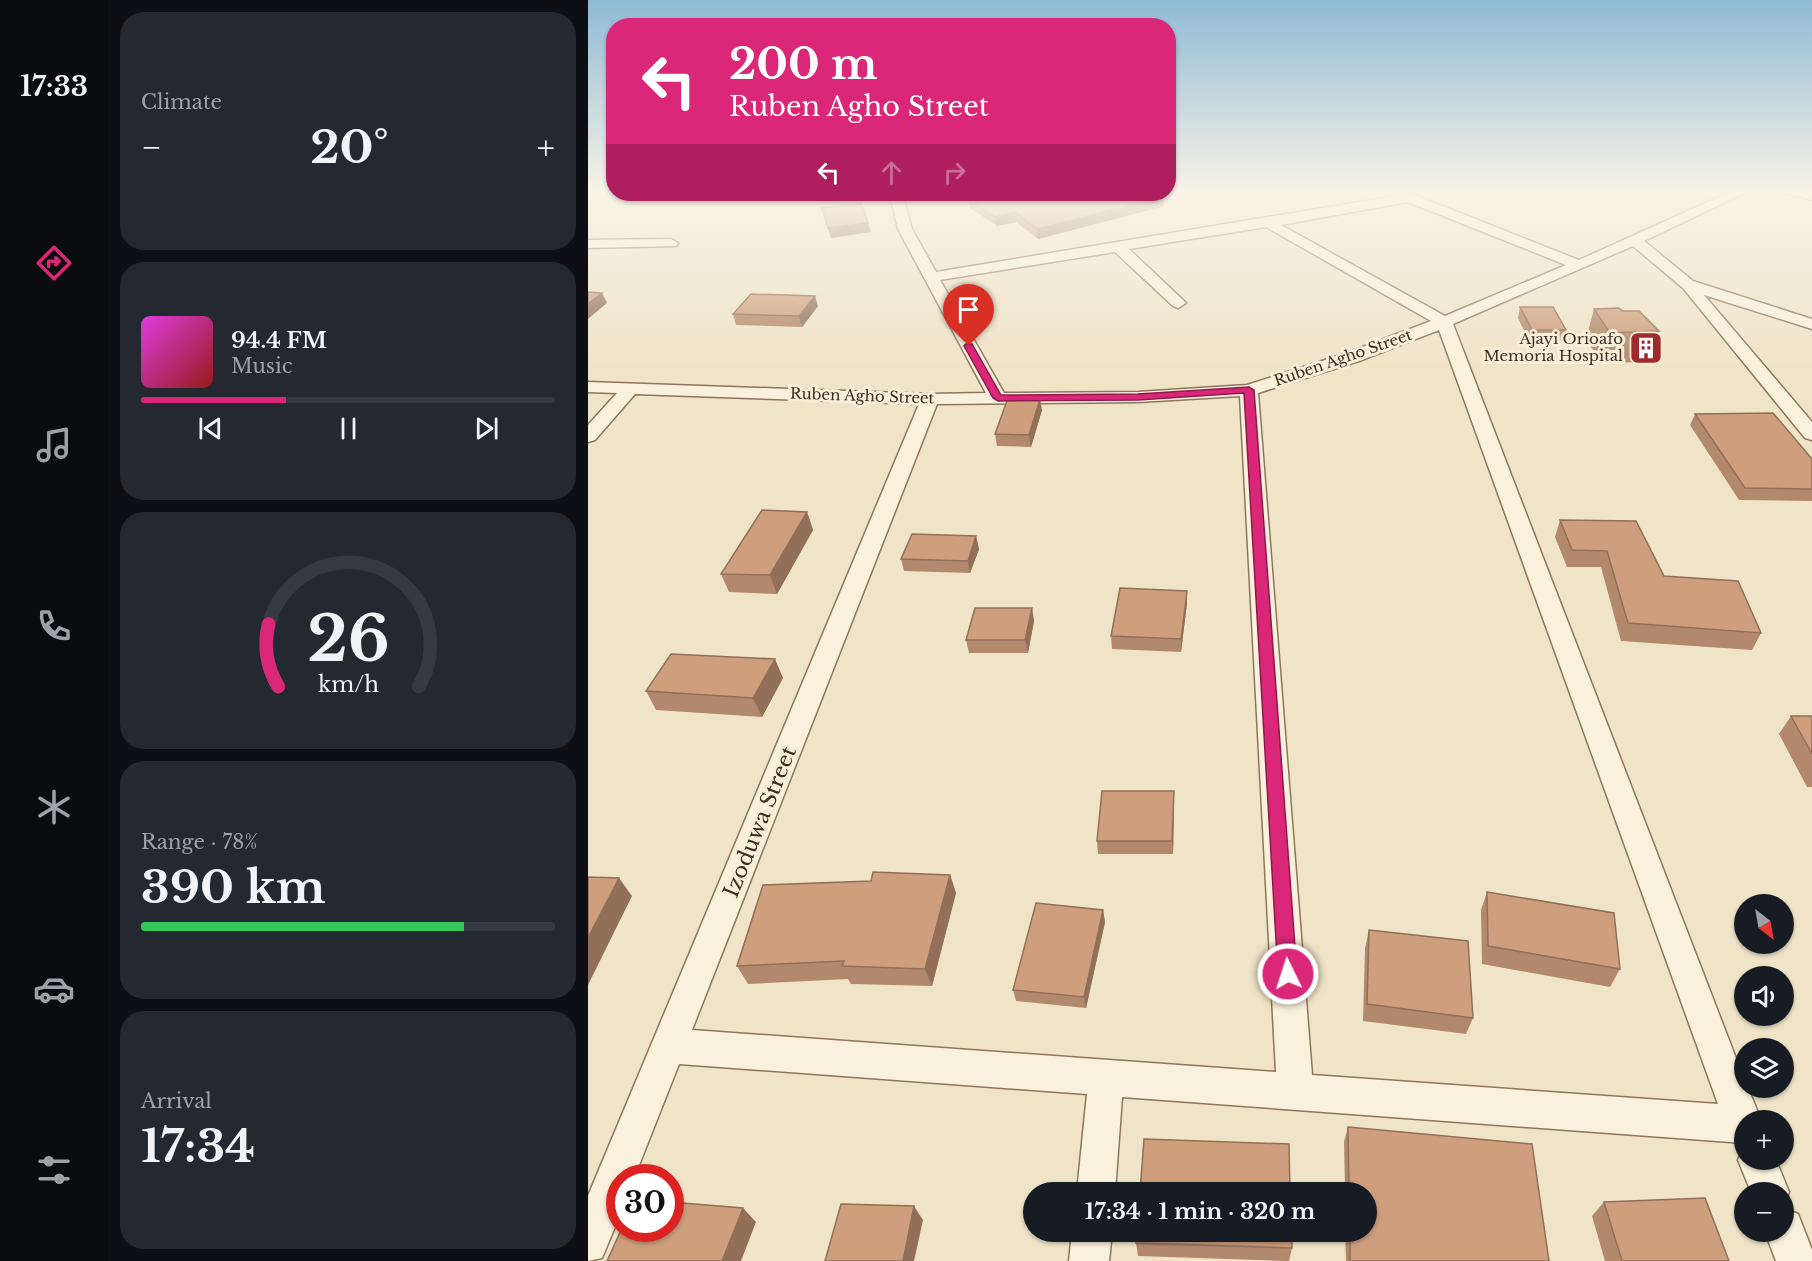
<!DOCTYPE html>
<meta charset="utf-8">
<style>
:root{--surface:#171b24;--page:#242831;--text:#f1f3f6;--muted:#9ea1a6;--line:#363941;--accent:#db2777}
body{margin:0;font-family:"Libre Baskerville",serif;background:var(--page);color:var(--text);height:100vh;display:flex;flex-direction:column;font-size:22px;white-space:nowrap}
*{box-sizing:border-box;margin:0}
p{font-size:20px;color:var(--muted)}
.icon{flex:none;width:33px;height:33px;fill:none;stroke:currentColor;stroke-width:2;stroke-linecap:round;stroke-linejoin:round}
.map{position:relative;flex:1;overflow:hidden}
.sheet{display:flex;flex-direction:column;gap:12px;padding:12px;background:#0d0f14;width:480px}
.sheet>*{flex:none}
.top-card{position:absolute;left:18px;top:18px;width:570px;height:183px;border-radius:24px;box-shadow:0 2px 4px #0004;background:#db2777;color:#fff;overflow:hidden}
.needle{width:39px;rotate:149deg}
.tools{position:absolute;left:1146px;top:894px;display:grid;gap:12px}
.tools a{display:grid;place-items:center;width:60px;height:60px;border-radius:50%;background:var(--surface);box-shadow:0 2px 4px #0004;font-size:30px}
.speed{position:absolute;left:18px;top:1164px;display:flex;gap:12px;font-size:30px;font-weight:700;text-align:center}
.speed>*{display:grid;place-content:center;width:78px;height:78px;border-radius:50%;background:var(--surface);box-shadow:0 2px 4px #0004;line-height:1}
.speed .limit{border:9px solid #d22;background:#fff;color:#111}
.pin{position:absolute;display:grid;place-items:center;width:51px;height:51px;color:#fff;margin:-62px -26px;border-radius:50% 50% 50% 0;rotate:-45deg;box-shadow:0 0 6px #0007}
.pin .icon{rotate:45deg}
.me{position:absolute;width:66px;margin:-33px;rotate:356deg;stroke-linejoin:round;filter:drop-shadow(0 0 4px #0008)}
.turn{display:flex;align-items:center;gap:21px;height:126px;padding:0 24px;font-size:27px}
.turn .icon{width:78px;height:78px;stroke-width:2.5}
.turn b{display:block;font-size:42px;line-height:51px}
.lanes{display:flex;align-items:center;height:57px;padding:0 24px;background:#0003;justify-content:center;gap:30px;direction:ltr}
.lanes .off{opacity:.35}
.big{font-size:45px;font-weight:700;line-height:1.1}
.sheet .card{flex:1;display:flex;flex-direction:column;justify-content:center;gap:9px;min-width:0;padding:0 21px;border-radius:24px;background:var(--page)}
.sheet .dial{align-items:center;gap:0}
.dial svg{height:156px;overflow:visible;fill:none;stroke:var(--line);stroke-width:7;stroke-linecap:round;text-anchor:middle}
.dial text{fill:var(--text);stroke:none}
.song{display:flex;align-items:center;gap:18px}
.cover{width:72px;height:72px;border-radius:9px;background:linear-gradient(135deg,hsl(300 70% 55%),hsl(0 70% 35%))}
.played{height:6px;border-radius:3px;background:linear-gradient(90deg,var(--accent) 35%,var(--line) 35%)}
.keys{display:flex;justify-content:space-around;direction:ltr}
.heat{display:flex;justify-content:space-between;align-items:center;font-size:33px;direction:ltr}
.charge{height:9px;border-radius:4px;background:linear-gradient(90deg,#34c759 78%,var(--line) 0)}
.trip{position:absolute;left:435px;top:1182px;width:354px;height:60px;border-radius:30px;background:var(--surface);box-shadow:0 2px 4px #0004;font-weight:700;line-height:60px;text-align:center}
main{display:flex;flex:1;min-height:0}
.tab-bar{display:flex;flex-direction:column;width:108px;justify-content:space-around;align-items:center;background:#090b0e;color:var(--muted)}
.tab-bar .icon{width:42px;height:42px}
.tab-bar .on{color:var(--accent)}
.tab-bar b{font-size:27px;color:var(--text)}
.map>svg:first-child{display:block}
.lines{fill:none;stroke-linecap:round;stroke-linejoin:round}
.street-casing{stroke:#8d765c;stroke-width:3}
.street{fill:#faf1dc;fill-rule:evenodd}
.wall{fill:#b2896c}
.shaded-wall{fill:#916f58}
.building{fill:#cf9f7d;stroke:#916f58;stroke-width:1.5}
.route{fill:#db2777;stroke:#8e194d;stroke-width:1.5}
.labels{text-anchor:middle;stroke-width:6;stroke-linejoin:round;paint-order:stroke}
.far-poi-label{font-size:15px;fill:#3d2e20;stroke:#f7eed8;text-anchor:end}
.far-street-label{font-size:15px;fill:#3d2e20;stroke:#f7eed8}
.near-street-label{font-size:21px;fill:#3d2e20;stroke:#f7eed8}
</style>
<main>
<nav class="tab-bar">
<b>17:33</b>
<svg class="icon on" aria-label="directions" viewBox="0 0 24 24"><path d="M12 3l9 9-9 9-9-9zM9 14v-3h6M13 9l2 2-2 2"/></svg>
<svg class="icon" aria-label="music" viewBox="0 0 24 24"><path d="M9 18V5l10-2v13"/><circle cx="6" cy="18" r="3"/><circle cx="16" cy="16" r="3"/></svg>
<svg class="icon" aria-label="phone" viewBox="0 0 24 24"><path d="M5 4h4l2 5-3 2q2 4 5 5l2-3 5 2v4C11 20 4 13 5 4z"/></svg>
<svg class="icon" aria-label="climate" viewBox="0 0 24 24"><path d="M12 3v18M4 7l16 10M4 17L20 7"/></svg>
<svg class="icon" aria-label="car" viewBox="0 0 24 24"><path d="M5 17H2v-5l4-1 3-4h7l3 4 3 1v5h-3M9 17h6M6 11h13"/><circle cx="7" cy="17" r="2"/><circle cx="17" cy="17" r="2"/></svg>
<svg class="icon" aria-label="filters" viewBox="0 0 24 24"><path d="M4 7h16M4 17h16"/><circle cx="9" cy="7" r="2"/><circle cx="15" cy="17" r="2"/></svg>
</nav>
<section class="sheet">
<div class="card"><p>Climate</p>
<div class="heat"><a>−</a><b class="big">20°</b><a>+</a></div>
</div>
<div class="card">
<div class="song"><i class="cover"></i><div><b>94.4 FM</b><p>Music</p></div></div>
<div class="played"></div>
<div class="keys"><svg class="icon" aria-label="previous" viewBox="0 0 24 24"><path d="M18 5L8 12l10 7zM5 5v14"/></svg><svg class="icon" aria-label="pause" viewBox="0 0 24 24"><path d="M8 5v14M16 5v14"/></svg><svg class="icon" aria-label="next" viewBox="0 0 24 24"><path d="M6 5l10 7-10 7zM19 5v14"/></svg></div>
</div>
<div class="card dial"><svg viewBox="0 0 100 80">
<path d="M14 69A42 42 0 1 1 86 69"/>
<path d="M14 69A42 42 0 0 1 9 37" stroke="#db2777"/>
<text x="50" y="56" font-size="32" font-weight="700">26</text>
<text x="50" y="72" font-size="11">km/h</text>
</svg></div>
<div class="card"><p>Range · 78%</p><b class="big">390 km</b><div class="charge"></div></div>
<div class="card"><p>Arrival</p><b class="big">17:34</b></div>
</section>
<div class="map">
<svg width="1224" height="1261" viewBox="0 0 1224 1261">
<rect width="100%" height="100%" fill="#f0e4c8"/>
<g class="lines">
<defs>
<g id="street">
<path d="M798 190H814L991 260 1146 190H1163L1056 241 1105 281 1224 319V329L1116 295 1224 422V440L1217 438 1095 288 1045 246 865 324 1156 1079V1088H1160L1173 1120H1156V1143L534 1097 527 1192H489L499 1094 91 1064 46 1178H32V1215L14 1258 0 1261V1196L331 404 47 394 7 440 0 442V425L29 393 0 392V382L342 394 398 393 310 229 302 194H314L324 229 348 272 807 196ZM820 202 978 265 857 316 693 225ZM678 227 843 321 759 353 659 385 550 392 416 393 352 280 527 252 585 306 590 308 598 303 595 300 541 249ZM851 330 1130 1104 724 1075 670 393 771 361ZM652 396 688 1072 104 1030 349 404 550 402Z"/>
<polygon points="1196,190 1224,192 1224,200 1198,193"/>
<path d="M150 194H173C168 200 155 200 150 194Z"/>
<polygon points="83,239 90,243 88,246 0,248 0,240"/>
<polygon points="1156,1146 1156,1160 1188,1160 1201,1192 1196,1206 1196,1192 1163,1192 1150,1160"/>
<polygon points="1196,1208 1210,1214 1224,1250 1224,1261 1188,1261 1177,1232 1196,1232"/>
<polygon points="484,1232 524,1232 521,1261 481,1261"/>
</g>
</defs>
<!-- street casing -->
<use href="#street" class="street-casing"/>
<!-- street -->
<use href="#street" class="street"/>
</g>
<!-- wall -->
<g class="wall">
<polygon points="575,197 576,206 450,239 428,222 409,226 382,208 381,199"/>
<polygon points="230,306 214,327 148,325 145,314"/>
<polygon points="932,307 978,330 975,341 941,341 930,318"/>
<polygon points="1006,309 1071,331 1060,362 1013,363 998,339"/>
<polygon points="454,410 443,447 409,446 407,434"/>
<polygon points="1107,414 1224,459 1224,501 1151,500 1102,425"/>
<polygon points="219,512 225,530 189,594 141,592 133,574"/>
<polygon points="972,520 1076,576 1173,633 1164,650 1033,641 1013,567 979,567 967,537"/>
<polygon points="388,536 391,549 382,573 316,571 313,559"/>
<polygon points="599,603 593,652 524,649 523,636"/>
<polygon points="444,608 446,621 440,653 381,653 378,640"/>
<polygon points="195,678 174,717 68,710 58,691"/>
<polygon points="1203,716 1224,716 1224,787 1219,787 1191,734"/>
<polygon points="586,804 585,854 510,854 509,841"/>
<polygon points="362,875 368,893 344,986 263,984 260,979 160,984 149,966 283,881"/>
<polygon points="899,892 1032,969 1022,987 894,964 893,910"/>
<polygon points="515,910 517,922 498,1008 428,1001 425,990"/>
<polygon points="781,930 885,1018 878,1034 775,1021 777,948"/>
<polygon points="760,1127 961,1261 758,1261 757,1232 778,1232 778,1192 757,1192 756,1142"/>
<polygon points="1016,1202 1141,1261 1017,1261 1004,1216"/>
<polygon points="548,1243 704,1248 701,1261 697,1261 550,1256"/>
</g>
<!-- shaded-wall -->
<g class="shaded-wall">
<polygon points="575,197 576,206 450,239 449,229"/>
<polygon points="427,212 428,222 409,226 407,217"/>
<polygon points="280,223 283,232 243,238 240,228"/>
<polygon points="14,293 19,303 0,319 0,304"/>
<polygon points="227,296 230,306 214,327 211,316"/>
<polygon points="452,399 454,410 443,447 441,435"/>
<polygon points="219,512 225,530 189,594 182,575"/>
<polygon points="388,536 391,549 382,573 380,561"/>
<polygon points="599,591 599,603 593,652 593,639"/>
<polygon points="444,608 446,621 440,653 437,640"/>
<polygon points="187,659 195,678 174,717 165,698"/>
<polygon points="586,791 586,804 585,854 584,841"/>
<polygon points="362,875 368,893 344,986 337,969"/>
<polygon points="31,878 44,896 0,985 0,938"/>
<polygon points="515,910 517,922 498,1008 496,997"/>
<polygon points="326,1206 335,1220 326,1261 315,1261"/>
<polygon points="155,1208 168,1222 153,1261 134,1261"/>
</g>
<!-- building -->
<g class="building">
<polygon points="410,194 568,194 575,197 449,229 427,212 407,217 381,199"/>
<polygon points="273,203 280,223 240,228 234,208"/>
<polygon points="0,292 14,293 0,304"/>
<polygon points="163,294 227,296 211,316 145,314"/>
<polygon points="932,307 965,307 978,330 944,330"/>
<polygon points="1031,308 1035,311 1051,311 1071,331 1022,333 1006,309"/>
<polygon points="420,398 452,399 441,435 407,434"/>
<polygon points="1185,413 1224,459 1224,489 1157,488 1107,414"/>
<polygon points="174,510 219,512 182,575 133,574"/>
<polygon points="972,520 1048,521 1076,576 1150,581 1173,633 1040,623 1019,551 984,550"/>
<polygon points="324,534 388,536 380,561 313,559"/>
<polygon points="532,588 599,591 593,639 523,636"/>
<polygon points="387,608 444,608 437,640 378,640"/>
<polygon points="83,654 187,659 165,698 58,691"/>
<polygon points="1203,716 1224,716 1224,754"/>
<polygon points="514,791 586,791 584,841 509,841"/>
<polygon points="285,872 362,875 337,969 254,966 256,961 149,966 175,885 283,881"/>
<polygon points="0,877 31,878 0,938"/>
<polygon points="899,892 1026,913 1032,969 900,946"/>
<polygon points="448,903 515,910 496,997 425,990"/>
<polygon points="781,930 880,941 885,1018 779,1004"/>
<polygon points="760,1127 944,1144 961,1261 762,1261 762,1232 778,1232 778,1192 761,1192"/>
<polygon points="556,1139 701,1144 702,1192 552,1192"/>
<polygon points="1117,1198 1141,1261 1034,1261 1016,1202"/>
<polygon points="82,1202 155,1208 134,1261 19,1261 34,1228 82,1228"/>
<polygon points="253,1204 326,1206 315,1261 237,1261"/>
<polygon points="549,1232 704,1232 704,1248 548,1243"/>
</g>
<!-- sky -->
<linearGradient id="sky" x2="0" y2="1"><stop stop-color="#8fbad6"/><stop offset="0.52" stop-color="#f8f3e6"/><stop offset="1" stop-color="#f8f3e6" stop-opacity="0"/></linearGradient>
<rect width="1224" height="367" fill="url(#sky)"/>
<!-- route -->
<polygon class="route" points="378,344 384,344 413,395 550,394 661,387 666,390 709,974 706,980 700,983 693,980 690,974 656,393 550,400 410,401 405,398 376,346"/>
<!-- icons -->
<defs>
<symbol id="building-square" viewBox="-11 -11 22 22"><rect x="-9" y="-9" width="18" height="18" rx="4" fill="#9e2a2b" stroke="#f7eed8"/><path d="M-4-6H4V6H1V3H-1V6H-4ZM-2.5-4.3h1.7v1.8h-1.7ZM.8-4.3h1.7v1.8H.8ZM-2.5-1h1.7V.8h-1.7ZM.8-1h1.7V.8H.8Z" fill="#fff"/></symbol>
</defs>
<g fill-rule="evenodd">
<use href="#building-square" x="1039" y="329" width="38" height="38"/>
</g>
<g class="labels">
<!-- far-poi labels -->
<g class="far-poi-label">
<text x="1035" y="344">Ajayi Orioafo<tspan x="1035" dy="17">Memoria Hospital</tspan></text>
</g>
<!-- far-street labels -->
<g class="far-street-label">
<text transform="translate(755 358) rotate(-19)" y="5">Ruben Agho Street</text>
<text transform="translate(274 396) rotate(2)" y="5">Ruben Agho Street</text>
</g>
<!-- near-street labels -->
<g class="near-street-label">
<text transform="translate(172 822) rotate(-68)" y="7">Izoduwa Street</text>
</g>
</g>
</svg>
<div class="tools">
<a><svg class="needle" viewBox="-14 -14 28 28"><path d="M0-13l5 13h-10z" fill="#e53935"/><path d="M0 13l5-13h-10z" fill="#9ea1a6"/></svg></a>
<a><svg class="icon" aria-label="sound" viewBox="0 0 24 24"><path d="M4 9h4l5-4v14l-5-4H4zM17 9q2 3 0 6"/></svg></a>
<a><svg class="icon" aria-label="layers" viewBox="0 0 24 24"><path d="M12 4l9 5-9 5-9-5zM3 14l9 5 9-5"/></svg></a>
<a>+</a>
<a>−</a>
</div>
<div class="speed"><div class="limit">30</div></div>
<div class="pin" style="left:381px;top:346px;background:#d93025"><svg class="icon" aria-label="arrive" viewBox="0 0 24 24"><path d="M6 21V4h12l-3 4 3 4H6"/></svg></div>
<svg class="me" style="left:700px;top:974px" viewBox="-20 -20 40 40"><circle r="17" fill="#db2777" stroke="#fff" stroke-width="3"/><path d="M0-11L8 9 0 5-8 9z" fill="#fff"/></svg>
<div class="trip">17:34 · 1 min · 320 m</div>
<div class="top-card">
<div class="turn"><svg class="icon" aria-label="left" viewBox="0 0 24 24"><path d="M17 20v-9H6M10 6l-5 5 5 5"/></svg><div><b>200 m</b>Ruben Agho Street</div></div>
<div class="lanes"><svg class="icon" aria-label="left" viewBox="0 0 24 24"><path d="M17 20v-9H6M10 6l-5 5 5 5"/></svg><svg class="icon off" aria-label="ahead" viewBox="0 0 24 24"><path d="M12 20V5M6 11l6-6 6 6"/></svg><svg class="icon off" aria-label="right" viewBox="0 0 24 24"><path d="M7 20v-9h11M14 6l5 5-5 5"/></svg></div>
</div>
</div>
</main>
